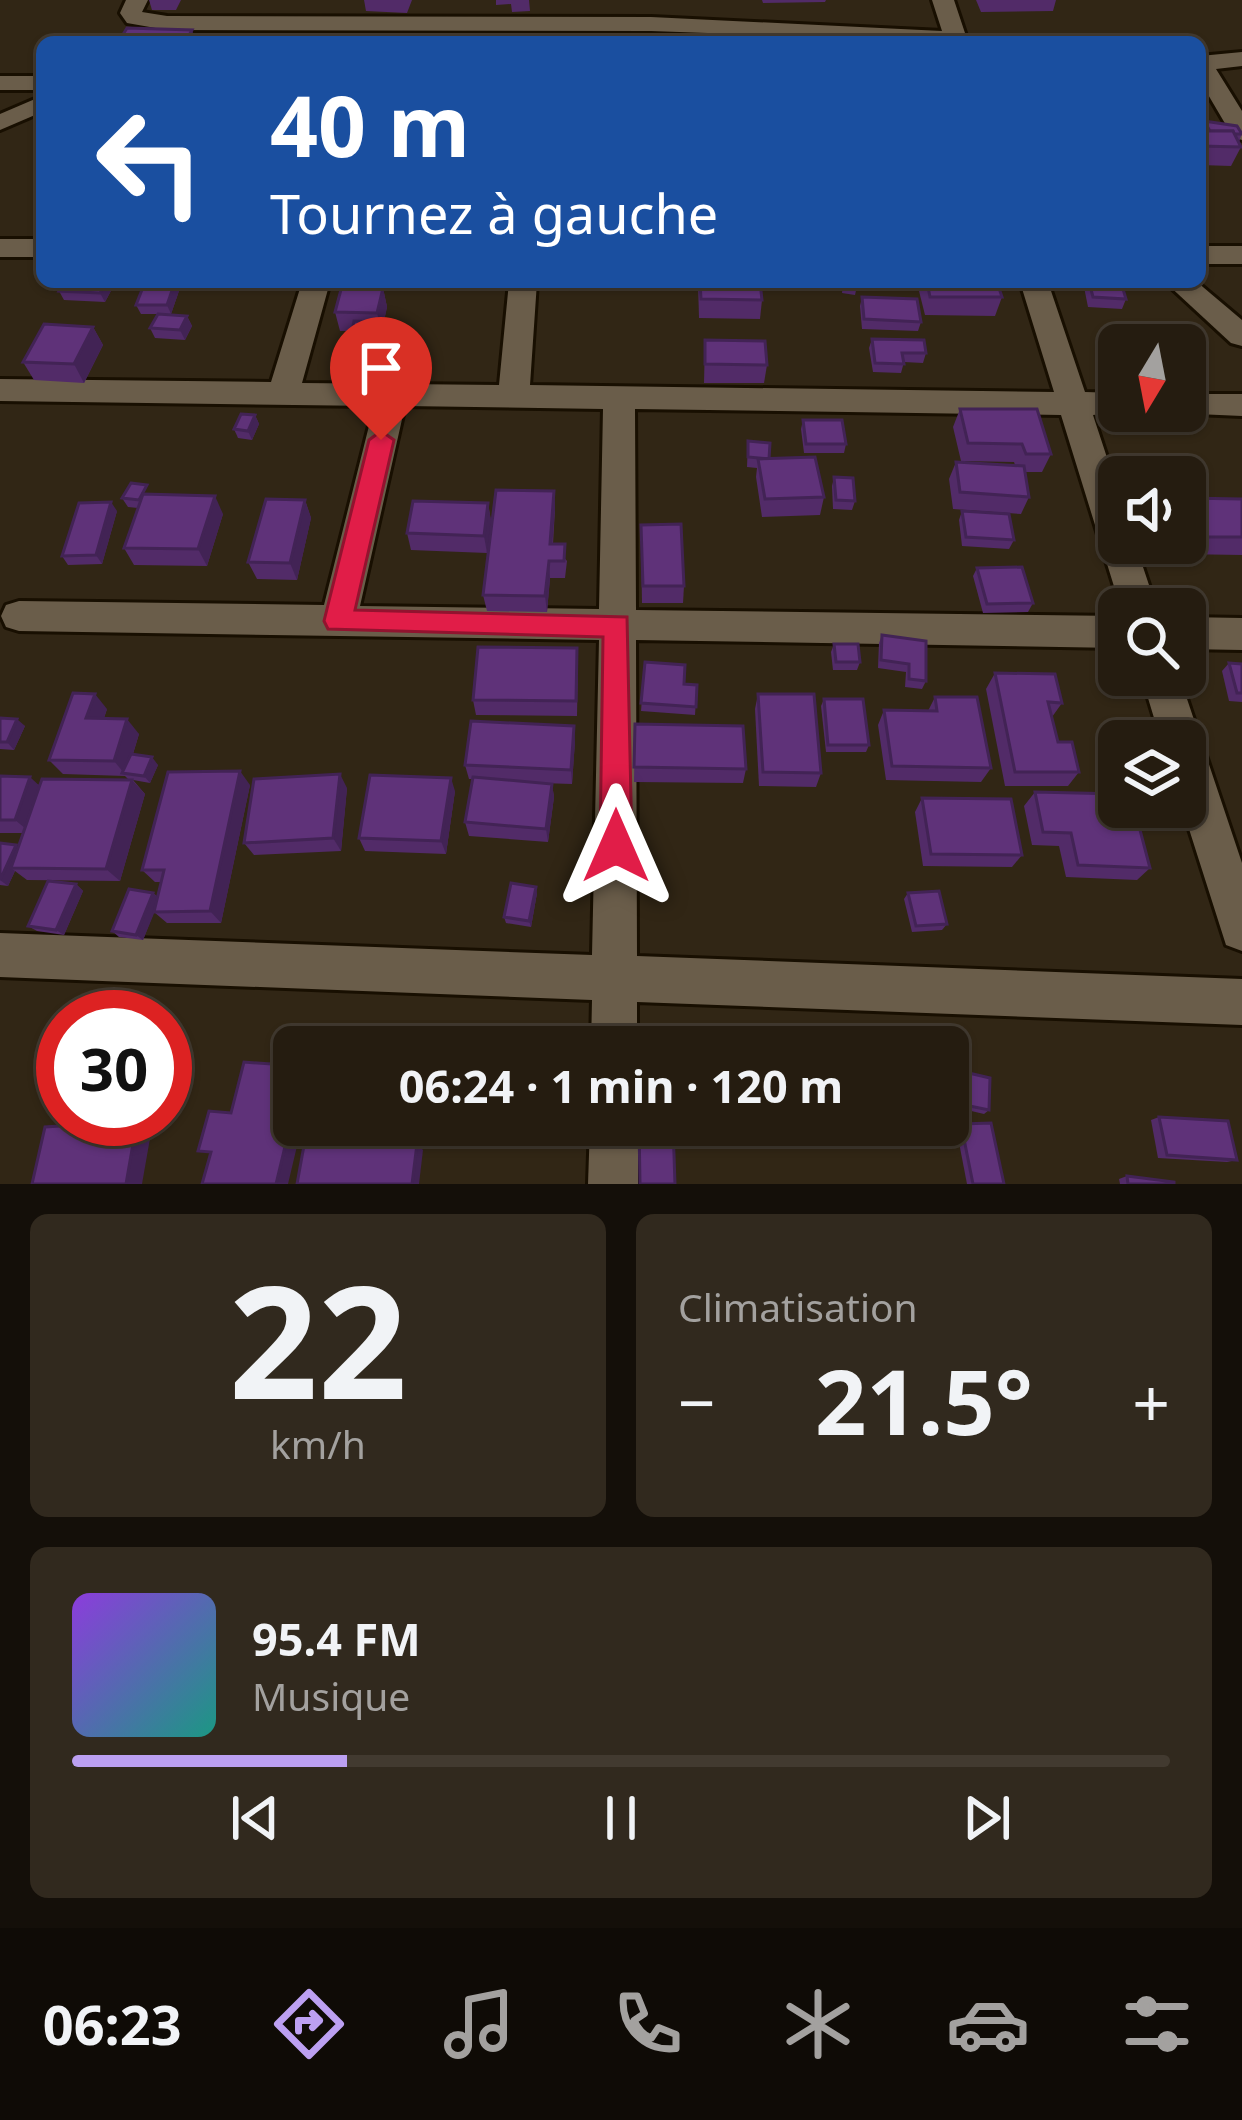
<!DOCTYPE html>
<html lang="fr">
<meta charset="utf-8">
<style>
:root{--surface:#251c10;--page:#31291e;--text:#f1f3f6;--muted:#a3a19f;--line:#423a30;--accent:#bca0f2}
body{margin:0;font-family:"Noto Sans",sans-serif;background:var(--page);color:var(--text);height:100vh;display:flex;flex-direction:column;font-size:45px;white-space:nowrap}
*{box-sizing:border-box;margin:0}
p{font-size:39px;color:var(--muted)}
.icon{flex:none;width:66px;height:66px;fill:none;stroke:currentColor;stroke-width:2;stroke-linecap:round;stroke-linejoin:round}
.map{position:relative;height:1184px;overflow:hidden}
.sheet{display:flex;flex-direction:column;gap:30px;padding:30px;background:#140f09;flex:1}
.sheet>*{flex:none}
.top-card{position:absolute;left:36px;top:36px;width:1170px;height:252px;border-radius:18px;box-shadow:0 3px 9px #0004,0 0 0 3px var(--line);background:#1a4fa0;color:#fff;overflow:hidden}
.needle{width:78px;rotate:190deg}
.controls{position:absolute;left:1098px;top:324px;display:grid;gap:24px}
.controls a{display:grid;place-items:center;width:108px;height:108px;border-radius:18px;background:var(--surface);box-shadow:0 3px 9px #0004,0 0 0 3px var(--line);font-size:60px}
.speed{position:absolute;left:36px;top:990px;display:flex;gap:24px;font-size:60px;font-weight:700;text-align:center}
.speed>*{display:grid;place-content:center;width:156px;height:156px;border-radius:50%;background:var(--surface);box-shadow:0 3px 9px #0004,0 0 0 3px var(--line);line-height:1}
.speed .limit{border:18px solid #d22;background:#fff;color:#111}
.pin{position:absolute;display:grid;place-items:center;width:102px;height:102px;color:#fff;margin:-123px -51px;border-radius:50% 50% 50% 0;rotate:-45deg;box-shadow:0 0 12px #0007}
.pin .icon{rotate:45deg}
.me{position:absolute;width:132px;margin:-66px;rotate:0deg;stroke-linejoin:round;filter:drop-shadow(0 0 9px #0008)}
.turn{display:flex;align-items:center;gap:42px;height:252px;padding:0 36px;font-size:54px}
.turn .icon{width:156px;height:156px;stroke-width:2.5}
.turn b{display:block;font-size:84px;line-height:102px}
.big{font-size:90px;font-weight:700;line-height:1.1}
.sheet .widget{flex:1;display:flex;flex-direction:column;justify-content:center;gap:18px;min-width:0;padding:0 42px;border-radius:18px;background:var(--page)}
.sheet .dial{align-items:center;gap:0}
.dial b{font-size:156px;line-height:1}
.song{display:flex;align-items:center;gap:36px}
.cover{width:144px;height:144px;border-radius:18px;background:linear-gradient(135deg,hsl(270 70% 55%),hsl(170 70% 35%))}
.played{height:12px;border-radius:6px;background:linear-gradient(90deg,var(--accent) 25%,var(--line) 25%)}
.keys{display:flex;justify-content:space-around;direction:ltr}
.heat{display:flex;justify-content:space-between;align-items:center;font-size:66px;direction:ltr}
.sheet .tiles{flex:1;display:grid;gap:30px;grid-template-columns:1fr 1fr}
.widget:last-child{grid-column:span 2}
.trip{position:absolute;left:273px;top:1026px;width:696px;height:120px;border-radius:18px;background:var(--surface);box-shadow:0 3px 9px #0004,0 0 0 3px var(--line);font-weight:700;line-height:120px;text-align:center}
.tabs{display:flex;height:192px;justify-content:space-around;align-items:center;background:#0f0b06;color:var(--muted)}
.tabs .icon{width:84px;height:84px}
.tabs .current{color:var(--accent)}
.tabs b{font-size:54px;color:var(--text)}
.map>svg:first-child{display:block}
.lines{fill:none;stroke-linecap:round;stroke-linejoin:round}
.minor-casing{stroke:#180f01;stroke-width:6}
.minor{fill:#6a5d4a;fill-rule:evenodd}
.wall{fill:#522b68}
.shaded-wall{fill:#422355}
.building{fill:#5f3279;stroke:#422355;stroke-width:3}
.route{fill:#e11d48;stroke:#92132f;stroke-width:3}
</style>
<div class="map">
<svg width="1242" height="1184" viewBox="0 0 1242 1184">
<rect width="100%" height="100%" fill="#312615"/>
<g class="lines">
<defs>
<g id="minor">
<polygon points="126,0 148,0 142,12 167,16 651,17 942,31 932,0 954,0 968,42 651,31 167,30 127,23 120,13"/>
<polygon points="1242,52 1242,66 1216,69 1242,111 1242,140 1233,137 1200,81 1200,56"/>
<rect x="0" y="76" width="42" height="14"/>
<polygon points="42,96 42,112 0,130 0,114"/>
<rect x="0" y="239" width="42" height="18"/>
<rect x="1200" y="246" width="42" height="18"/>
<path d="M302 282H330L302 383 499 385 509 282H537L530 385 1054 392 1020 282H1048L1085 392 1119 393V411H1131L1093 415 1119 494V543H1135L1157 609H1121L1061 415 635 409 636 610 1119 616V648L636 640 637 956 1242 979V1025L637 1002V1047H591L592 1000 0 977V933L592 955 599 640 19 631 6 627 1 616 6 605 19 601 324 605 374 406 0 401V379L271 382ZM405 406 603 409 599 609 360 606Z"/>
<polygon points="1165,282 1197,282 1242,320 1242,346 1231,343"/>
<polygon points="1185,394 1242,394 1242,416 1174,413 1185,411"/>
<polygon points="1185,617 1242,618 1242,650 1185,649"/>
<polygon points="1141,675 1179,675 1242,863 1242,951 1226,945 1182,807 1185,741 1161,741"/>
<polygon points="590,1125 638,1125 638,1184 588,1184"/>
</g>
</defs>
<!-- minor casing -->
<use href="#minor" class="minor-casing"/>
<!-- minor -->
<use href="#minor" class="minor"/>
</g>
<!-- wall -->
<g class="wall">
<polygon points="149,0 181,0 176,10 152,10"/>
<polygon points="364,0 412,0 407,13 366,11"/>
<polygon points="496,0 529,0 530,11 512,12 511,4 496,5"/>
<polygon points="762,0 826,0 825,2 763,3"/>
<polygon points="976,0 1056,0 1053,11 981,12"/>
<polygon points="1204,121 1242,133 1239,142 1241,147 1231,166 1200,165 1200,130"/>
<polygon points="343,282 379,282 378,288 383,288 387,307 382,329 403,329 407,348 401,387 350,387 344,369 352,331 340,331 335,312"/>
<polygon points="698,282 760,282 762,300 760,319 699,318"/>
<polygon points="858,282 855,295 842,293 843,283"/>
<polygon points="920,282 997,282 1002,297 995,316 925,315 918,287"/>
<polygon points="1086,282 1121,282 1126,299 1122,309 1088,307 1084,287"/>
<polygon points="114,285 105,302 64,300 59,291"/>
<polygon points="180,288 171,314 141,314 136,305"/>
<polygon points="862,297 921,322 918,331 862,329 860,306"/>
<polygon points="187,316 192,326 185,340 155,338 150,328"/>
<polygon points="93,327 103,345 84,383 34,380 23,362"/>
<polygon points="872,339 926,353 923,363 904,362 901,373 873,372 869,348"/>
<polygon points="705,340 767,365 764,383 704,383"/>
<polygon points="960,409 1051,454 1042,472 1025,472 1029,497 1021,514 953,509 949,479 956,462 1015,465 1014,462 961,461 953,427"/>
<polygon points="255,415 259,424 252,440 238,438 234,429"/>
<polygon points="803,420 846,444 844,453 804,453 801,429"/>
<polygon points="748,441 769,459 824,497 820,515 762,517 756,477 757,468 747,467"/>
<polygon points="1135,461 1162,477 1132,477 1130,471"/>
<polygon points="834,477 855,501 852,510 833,509 832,486"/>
<polygon points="554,491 555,509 553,544 567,561 565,578 550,578 547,612 487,611 483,595"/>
<polygon points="152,495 223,514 207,566 134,565 124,548 138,508 128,507 122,498"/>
<polygon points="1185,498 1242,499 1242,555 1179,554 1175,543 1185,543"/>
<polygon points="305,500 311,518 297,580 257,579 248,562"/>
<polygon points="488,503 491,521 487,553 411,550 407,533"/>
<polygon points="117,511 102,564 68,565 62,556"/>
<polygon points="962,511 1014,540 1009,549 962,546 959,520"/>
<polygon points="641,542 684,586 683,603 642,603"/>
<polygon points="977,568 1033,603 1028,612 983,613 973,576"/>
<polygon points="882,635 926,681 922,689 905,687 906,672 878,668 879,643"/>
<polygon points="834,644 860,662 857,670 833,670 831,652"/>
<polygon points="645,662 684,684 697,685 695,715 641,711"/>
<polygon points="1229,663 1242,664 1242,702 1229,701 1222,671"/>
<polygon points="578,664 577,716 476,715 473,700"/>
<polygon points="995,673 1062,703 1052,717 1058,742 1079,772 1068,786 1005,786 986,689"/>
<polygon points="758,694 821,773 816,787 759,786 755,709"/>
<polygon points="935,697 991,768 981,782 886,780 878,725 884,710 928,711"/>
<polygon points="824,699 869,745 866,752 826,752 821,706"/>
<polygon points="107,709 104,718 139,734 133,754 158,765 150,783 133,780 145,794 120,881 27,880 15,871 8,886 0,885 0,843 18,847 23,833 0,833 0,776 40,785 129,780 125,776 63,774 49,760"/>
<polygon points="0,718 25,726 14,750 0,749"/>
<polygon points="635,724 746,769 743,783 634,782"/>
<polygon points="575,741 572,784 541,783 552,784 554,797 548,842 469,836 465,822 473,779 469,779 465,765"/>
<polygon points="250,785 221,923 167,923 154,912 143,940 119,937 112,931 153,893 158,897 161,882 155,882 142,870"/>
<polygon points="347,788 341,851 254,855 244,843"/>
<polygon points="455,791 446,854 365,851 359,838"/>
<polygon points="1035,792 1150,868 1137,880 1066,877 1059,846 1032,845 1024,806"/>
<polygon points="922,798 1022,855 1012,867 923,866 915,812"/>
<polygon points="76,884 83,891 64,935 37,931 28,926"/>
<polygon points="537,893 531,927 506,923 504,917"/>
<polygon points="908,893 947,924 942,930 912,932 904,899"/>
<polygon points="956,1070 989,1110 984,1114 950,1106 951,1074"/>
<polygon points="1159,1117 1237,1160 1227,1162 1158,1158 1151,1120"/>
<polygon points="961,1124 1004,1184 967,1184 956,1127"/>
<polygon points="447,1125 523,1125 522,1136 452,1134 447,1128"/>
<polygon points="1127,1176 1174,1184 1120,1184 1119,1179"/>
</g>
<!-- shaded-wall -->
<g class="shaded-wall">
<polygon points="192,30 196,42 185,42"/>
<polygon points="106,282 112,282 114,285 105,302 100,293"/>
<polygon points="175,282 177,282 180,288 171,314 167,305"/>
<polygon points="383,288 387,307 382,332 377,313"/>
<polygon points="187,316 192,326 185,340 180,330"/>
<polygon points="93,327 103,345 84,383 74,364"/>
<polygon points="403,329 407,348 401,387 397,369"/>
<polygon points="255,415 259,424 252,440 248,431"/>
<polygon points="554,491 555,509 551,561 550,544"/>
<polygon points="215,496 223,514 207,566 198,549"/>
<polygon points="305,500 311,518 297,580 290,563"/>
<polygon points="111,502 117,511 102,564 96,555"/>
<polygon points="488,503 491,521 487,553 484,536"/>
<polygon points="549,561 550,578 547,612 545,596"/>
<polygon points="95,694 107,709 99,733 86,718"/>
<polygon points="17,719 25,726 14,750 7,742"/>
<polygon points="127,719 139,734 127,773 124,773 114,761"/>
<polygon points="574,726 575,741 572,784 571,770"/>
<polygon points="152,757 158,765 150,783 144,776"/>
<polygon points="240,771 250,785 221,923 210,911"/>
<polygon points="340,774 347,788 341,851 333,838"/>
<polygon points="30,777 45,791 31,833 15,820"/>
<polygon points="451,778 455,791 446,854 441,841"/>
<polygon points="132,780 145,794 120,881 106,869"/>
<polygon points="552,784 554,797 548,842 546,829"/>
<polygon points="16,845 24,851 11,868 15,871 8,886 0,880"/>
<polygon points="76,884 83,891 64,935 56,930"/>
<polygon points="536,887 537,893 531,927 529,921"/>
<polygon points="153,893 160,899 143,940 136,935"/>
<polygon points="189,1066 195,1070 183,1107 177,1103"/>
<polygon points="294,1109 294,1125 302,1125 288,1184 276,1184"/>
<polygon points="137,1121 152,1127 142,1184 126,1184"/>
<polygon points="417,1144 423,1150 419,1184 412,1184"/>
</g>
<!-- building -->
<g class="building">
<polygon points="127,28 192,30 185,42 119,41"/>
<polygon points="1088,35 1093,42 1030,42 1027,37"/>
<polygon points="234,36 273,36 271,42 232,42"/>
<polygon points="284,38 334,38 333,42 282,42"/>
<polygon points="208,39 228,40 227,42 207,42"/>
<polygon points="1204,121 1237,126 1242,134 1234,134 1233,131 1210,131"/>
<polygon points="1200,131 1233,131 1241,147 1200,146"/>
<polygon points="64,282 106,282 100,293 59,291"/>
<polygon points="145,282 175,282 167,305 136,305"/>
<polygon points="343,282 370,282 369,288 383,288 377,313 335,312"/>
<polygon points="700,282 760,282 762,300 701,299"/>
<polygon points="927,282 997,282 1002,297 930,297"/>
<polygon points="1089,282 1121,282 1126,299 1093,297"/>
<polygon points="862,297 917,299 921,322 864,319"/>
<polygon points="158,314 187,316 180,330 150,328"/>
<polygon points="354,321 375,322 373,329 403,329 397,369 344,369"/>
<polygon points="44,324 93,327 74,364 23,362"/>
<polygon points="872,339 924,340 926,353 902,353 904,364 875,363"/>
<polygon points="705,340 765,341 767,365 705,364"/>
<polygon points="960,409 1037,409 1051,454 1026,454 1022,444 968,443"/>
<polygon points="241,414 255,415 248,431 234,429"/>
<polygon points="803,420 842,420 846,444 806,444"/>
<polygon points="748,441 770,443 769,459 748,457"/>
<polygon points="815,457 824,497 765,499 758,459"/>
<polygon points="1135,461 1157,461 1162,477 1141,477"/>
<polygon points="956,462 1024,466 1029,497 960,492"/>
<polygon points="834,477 853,478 855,501 836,500"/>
<polygon points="131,483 147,485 139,500 122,498"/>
<polygon points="496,490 554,491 550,544 565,544 564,561 549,561 545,596 483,595"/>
<polygon points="143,494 215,496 198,549 124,548"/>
<polygon points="1185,498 1242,499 1242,537 1192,537 1185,520"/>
<polygon points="266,499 305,500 290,563 248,562"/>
<polygon points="413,501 488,503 484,536 407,533"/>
<polygon points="111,502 96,555 62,556 79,503"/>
<polygon points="962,511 1009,514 1014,540 966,537"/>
<polygon points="681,524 684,586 643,586 641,525"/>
<polygon points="1022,567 1033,603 987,604 977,568"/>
<polygon points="882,635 926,641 926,681 909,679 909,664 881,660"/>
<polygon points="834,644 858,644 860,662 836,662"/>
<polygon points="478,647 577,648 576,701 473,700"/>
<polygon points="645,662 685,665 684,684 697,685 696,707 641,703"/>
<polygon points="1229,663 1242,664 1242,693 1237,693"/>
<polygon points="995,673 1055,674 1062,703 1048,702 1058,742 1072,742 1079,772 1015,772"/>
<polygon points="73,693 95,694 86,718 127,719 114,761 49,760"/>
<polygon points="758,694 814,694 821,773 763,772"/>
<polygon points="935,697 977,697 991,768 892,766 884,710 937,711"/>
<polygon points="824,699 863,699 869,745 828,745"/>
<polygon points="0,718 17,719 7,742 0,742"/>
<polygon points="471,721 574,726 571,770 465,765"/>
<polygon points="635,724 743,726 746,769 634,767"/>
<polygon points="131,754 152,757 144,776 122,773"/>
<polygon points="240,771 210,911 154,912 164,870 142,870 168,772"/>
<polygon points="340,774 333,838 244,843 254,779"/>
<polygon points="370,775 451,778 441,841 359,838"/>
<polygon points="0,776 30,777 15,820 0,820"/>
<polygon points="473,777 552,784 546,829 465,822"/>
<polygon points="42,779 132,780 106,869 11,868"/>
<polygon points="1035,792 1119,794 1119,807 1134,807 1150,868 1078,865 1071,833 1043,832"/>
<polygon points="922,798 1011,799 1022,855 931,854"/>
<polygon points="0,843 16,845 0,880"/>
<polygon points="48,881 76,884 56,930 28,926"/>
<polygon points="511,883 536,887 529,921 504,917"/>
<polygon points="129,889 153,893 136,935 112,931"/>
<polygon points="939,891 947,924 916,926 908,893"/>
<polygon points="278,1037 310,1039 309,1047 294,1047 294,1109 276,1184 202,1184 211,1152 198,1151 209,1111 231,1113 244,1062 271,1064"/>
<polygon points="60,1059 63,1060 63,1094 47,1091"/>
<polygon points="165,1064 189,1066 177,1103 165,1102"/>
<polygon points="956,1070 990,1078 989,1110 955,1103"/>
<polygon points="1159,1117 1228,1121 1237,1160 1167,1155"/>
<polygon points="137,1121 126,1184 32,1184 45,1127"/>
<polygon points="991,1123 1004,1184 973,1184 961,1124"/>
<polygon points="447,1125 519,1125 519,1130 447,1128"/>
<polygon points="639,1125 673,1125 675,1184 640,1184"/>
<polygon points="305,1140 417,1144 412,1184 297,1184"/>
<polygon points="1127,1176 1174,1182 1174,1184 1128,1184"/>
</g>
<!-- route -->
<polygon class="route" points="381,431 394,440 355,610 627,617 632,846 627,857 616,861 605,857 600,846 603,637 328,629 324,621 369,440"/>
</svg>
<div class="controls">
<a><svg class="needle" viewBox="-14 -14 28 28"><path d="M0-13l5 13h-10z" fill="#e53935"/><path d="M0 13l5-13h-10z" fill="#a3a19f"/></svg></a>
<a><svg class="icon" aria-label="sound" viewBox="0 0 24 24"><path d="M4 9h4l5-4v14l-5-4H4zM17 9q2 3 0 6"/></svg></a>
<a><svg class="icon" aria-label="search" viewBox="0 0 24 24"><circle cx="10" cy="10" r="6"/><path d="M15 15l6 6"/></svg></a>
<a><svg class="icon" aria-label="layers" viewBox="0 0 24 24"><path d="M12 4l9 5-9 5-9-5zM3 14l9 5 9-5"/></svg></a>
</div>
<div class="speed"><div class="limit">30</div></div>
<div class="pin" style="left:381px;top:440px;background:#d93025"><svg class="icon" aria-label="arrive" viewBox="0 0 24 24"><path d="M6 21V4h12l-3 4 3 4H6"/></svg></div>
<svg class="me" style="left:616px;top:846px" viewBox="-20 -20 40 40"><path d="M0-17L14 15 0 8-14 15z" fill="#e11d48" stroke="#fff" stroke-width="4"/></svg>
<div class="trip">06:24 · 1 min · 120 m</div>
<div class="top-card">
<div class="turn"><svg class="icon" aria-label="left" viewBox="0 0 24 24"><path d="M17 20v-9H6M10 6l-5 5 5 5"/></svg><div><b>40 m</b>Tournez à gauche</div></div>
</div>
</div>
<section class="sheet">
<div class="tiles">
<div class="widget dial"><b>22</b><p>km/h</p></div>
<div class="widget"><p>Climatisation</p>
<div class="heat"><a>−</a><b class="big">21.5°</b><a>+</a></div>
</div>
<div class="widget">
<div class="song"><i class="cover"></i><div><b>95.4 FM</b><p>Musique</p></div></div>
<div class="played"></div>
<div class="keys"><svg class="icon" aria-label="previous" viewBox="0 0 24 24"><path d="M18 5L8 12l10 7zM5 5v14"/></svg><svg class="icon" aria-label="pause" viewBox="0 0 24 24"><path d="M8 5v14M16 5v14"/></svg><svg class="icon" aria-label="next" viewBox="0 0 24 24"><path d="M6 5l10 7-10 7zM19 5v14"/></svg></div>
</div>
</div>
</section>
<nav class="tabs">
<b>06:23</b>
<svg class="icon current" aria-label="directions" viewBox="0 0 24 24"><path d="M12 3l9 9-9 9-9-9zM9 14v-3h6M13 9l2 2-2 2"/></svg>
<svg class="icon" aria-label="music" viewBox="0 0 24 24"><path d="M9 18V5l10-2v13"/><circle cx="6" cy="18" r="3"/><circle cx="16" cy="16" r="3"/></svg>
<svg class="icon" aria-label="phone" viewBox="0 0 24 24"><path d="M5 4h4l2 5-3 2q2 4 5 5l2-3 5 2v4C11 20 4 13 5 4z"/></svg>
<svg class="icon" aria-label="climate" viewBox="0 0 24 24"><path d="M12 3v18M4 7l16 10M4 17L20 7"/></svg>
<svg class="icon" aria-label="car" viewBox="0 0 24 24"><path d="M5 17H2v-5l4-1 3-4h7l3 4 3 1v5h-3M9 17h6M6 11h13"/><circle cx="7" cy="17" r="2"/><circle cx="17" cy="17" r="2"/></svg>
<svg class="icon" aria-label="filters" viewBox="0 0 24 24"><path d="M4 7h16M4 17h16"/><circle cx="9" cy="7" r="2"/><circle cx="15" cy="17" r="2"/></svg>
</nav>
